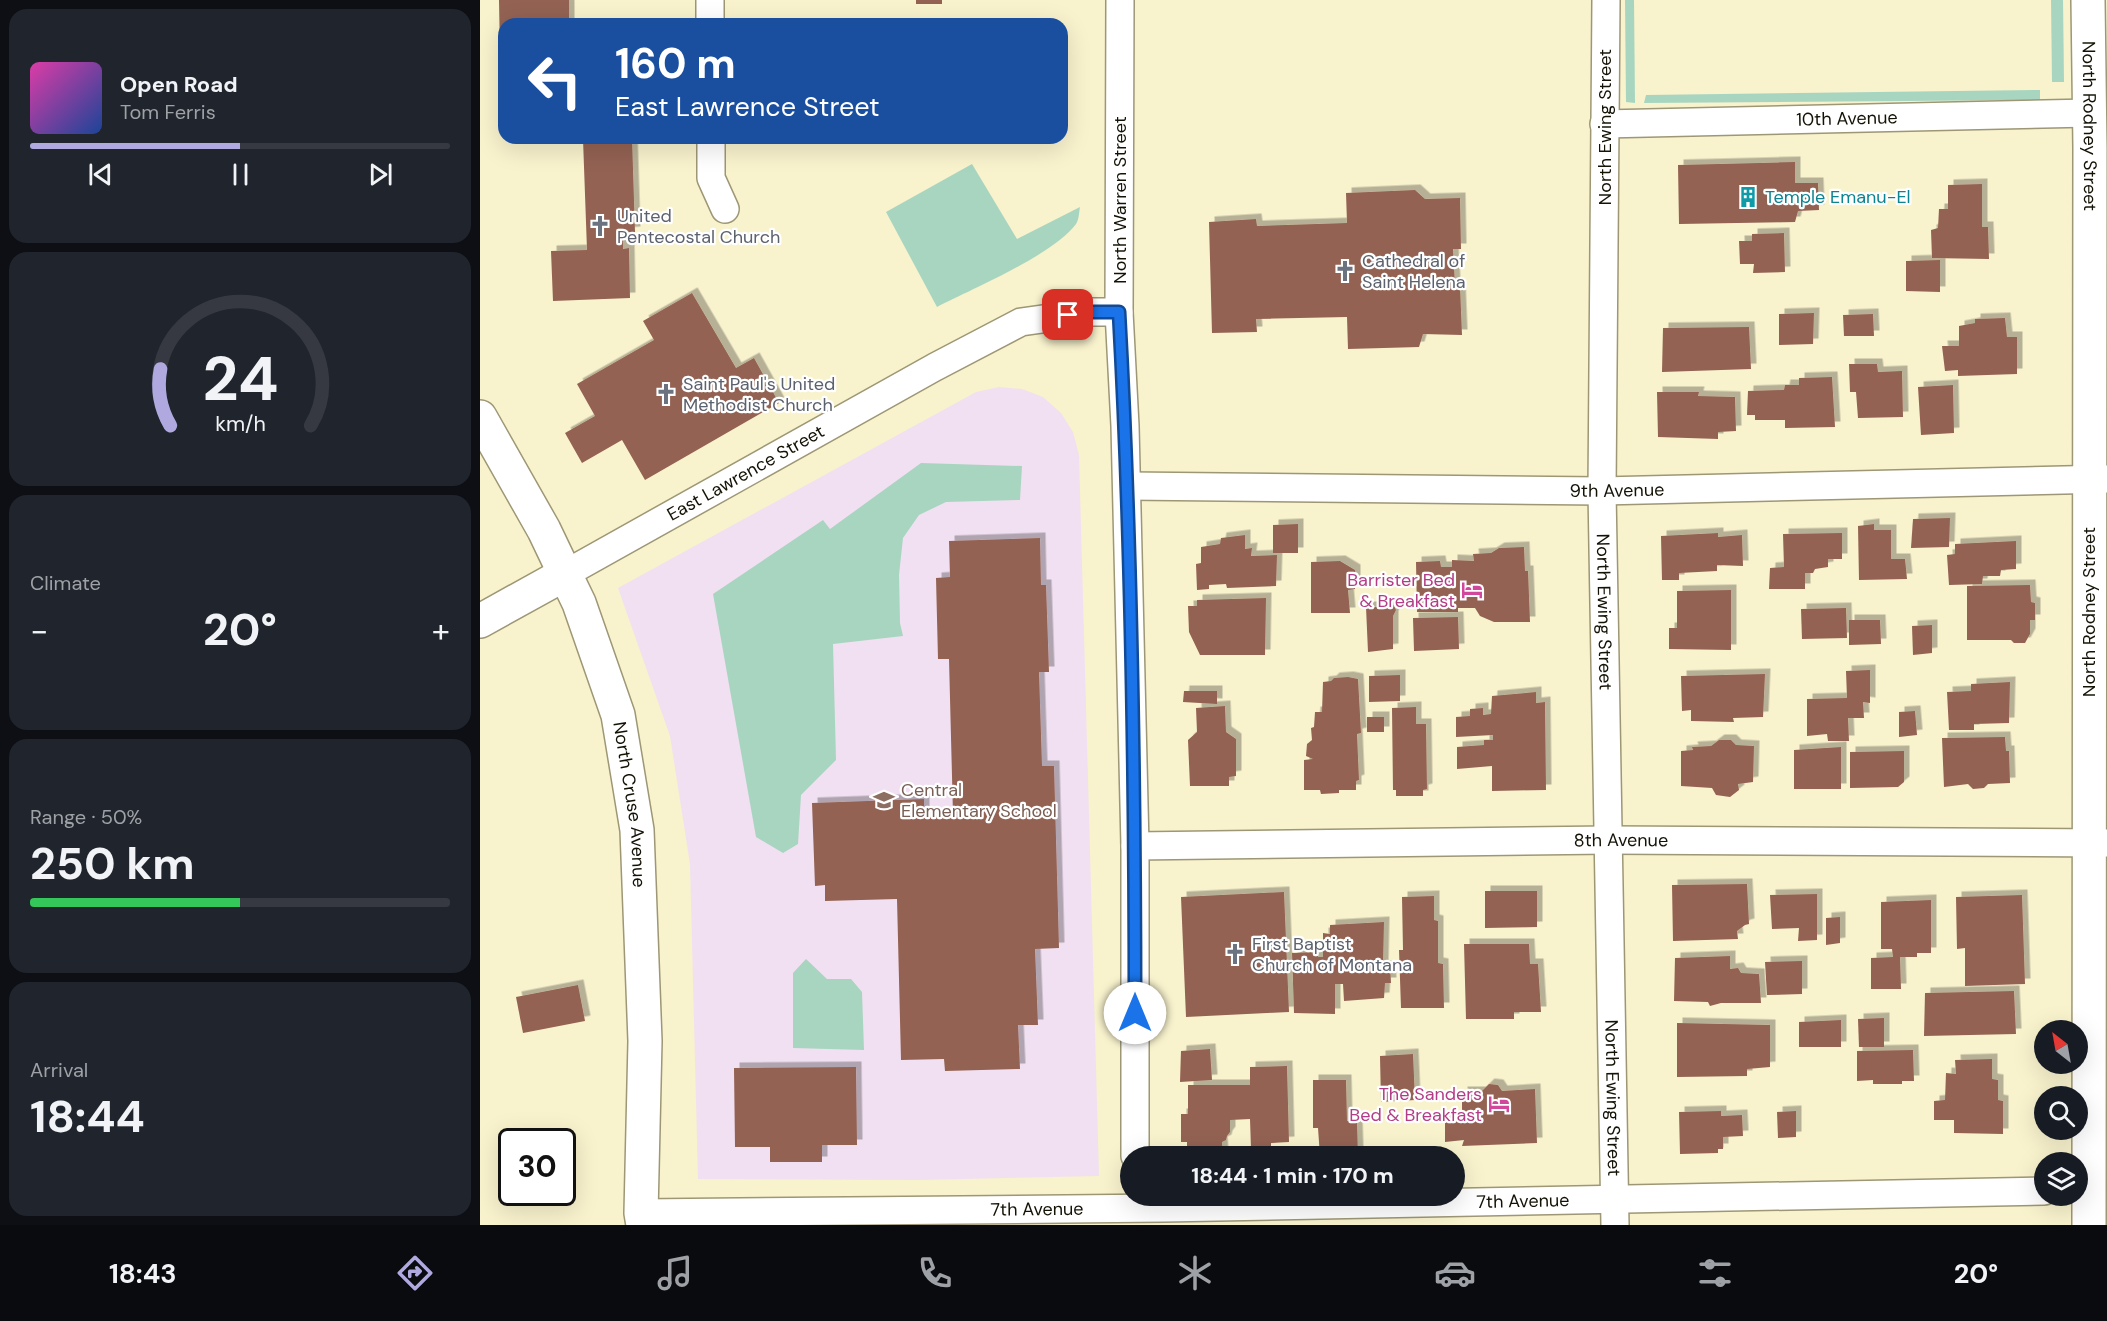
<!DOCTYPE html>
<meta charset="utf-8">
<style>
:root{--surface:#171b24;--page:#20242c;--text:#f1f3f6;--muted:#9ea1a6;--line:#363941;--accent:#afa9e0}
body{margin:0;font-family:"DM Sans",sans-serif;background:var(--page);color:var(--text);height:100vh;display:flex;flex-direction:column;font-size:22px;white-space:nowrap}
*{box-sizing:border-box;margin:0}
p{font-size:20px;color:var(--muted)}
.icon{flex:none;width:33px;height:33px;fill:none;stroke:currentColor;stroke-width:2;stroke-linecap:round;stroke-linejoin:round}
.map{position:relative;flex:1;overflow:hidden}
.details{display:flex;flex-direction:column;gap:9px;padding:9px;background:#0d0f14;width:480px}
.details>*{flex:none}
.banner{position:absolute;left:18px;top:18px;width:570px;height:126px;border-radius:18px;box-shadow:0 6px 24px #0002;background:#1a4fa0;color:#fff;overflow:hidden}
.needle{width:39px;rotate:329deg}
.buttons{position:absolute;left:1554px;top:1020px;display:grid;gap:12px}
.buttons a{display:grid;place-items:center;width:54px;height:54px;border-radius:50%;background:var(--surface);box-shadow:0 6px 24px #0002;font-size:30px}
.speed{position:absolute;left:18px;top:1128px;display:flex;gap:12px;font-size:30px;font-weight:700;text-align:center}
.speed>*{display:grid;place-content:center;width:78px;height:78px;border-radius:50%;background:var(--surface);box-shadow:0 6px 24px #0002;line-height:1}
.speed .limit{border:3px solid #111;border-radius:9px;background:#fff;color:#111}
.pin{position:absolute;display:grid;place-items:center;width:51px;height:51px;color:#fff;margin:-26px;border-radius:12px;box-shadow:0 3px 9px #0006}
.me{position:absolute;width:66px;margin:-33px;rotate:0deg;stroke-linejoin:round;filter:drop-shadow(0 0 4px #0008)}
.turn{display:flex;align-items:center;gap:21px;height:126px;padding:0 18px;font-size:27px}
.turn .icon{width:78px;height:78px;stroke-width:2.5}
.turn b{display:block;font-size:42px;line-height:51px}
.big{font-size:45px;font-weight:700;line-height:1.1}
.details .widget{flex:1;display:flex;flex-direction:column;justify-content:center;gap:9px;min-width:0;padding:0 21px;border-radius:18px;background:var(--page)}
.details .dial{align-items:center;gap:0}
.dial svg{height:156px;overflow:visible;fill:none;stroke:var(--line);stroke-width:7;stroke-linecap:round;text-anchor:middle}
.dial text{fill:var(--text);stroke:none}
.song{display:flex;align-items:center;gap:18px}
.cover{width:72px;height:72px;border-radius:9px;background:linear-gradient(135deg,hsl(320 70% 55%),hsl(220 70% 35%))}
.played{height:6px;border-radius:3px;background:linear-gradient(90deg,var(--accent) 50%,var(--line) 50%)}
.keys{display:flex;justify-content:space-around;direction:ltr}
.heat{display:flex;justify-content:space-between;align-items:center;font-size:33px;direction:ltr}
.charge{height:9px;border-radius:4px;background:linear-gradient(90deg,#34c759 50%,var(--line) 0)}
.trip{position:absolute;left:640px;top:1146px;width:345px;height:60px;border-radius:30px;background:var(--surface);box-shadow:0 6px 24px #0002;font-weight:700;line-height:60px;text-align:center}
.tabs{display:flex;height:96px;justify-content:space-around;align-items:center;background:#090b0e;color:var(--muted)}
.tabs .icon{width:42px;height:42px}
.tabs .selected{color:var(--accent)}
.tabs b{font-size:27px;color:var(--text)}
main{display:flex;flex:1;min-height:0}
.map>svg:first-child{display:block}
.education{fill:#f1e0f1}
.green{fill:#a8d5c0}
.building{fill:#936252;filter:url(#shadow)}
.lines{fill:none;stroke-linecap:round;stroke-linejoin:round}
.street-casing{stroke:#9d9775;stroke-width:30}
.secondary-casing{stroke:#9d9775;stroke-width:36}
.street{stroke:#fff;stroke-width:27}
.secondary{stroke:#fff;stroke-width:33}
.route-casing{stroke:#114b97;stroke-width:15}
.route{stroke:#1a73e8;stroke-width:10}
.labels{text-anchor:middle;stroke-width:4.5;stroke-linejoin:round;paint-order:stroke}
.street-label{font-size:18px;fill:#141205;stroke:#fff}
.culture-label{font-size:18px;fill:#0d838f;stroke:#fff;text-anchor:start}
.worship-label{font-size:18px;fill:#5b616d;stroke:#fff;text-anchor:start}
.hotel-label{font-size:18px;fill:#b23c85;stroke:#fff;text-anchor:end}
.education-label{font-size:18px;fill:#785e54;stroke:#fff;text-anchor:start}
</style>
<main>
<section class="details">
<div class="widget">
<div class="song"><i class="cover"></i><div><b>Open Road</b><p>Tom Ferris</p></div></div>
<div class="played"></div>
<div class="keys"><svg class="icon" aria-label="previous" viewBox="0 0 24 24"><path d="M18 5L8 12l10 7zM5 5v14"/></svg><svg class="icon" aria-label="pause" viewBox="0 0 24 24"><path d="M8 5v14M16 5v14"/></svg><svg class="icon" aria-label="next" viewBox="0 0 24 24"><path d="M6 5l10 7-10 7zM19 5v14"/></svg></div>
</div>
<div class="widget dial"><svg viewBox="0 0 100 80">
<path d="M14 69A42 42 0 1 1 86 69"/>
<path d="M14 69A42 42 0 0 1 9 40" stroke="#afa9e0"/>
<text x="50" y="56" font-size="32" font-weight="700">24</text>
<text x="50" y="72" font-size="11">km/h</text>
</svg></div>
<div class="widget"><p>Climate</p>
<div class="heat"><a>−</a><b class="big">20°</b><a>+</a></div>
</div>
<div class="widget"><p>Range · 50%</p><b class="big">250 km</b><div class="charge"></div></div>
<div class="widget"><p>Arrival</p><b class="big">18:44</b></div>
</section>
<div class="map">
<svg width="1627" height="1225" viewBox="0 0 1627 1225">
<defs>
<filter id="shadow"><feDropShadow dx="5.5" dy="-5.5" stdDeviation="0" flood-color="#0004"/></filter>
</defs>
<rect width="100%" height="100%" fill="#f8f2cd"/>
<!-- education -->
<polygon class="education" points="519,387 542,389 563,397 581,413 593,432 599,455 619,1176 438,1180 218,1179 210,864 190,736 138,588 496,392"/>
<!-- green -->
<g class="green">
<polygon points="1145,0 1154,0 1155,103 1146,102"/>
<polygon points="1571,0 1583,0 1584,82 1572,82"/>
<polygon points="1560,90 1560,100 1164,103 1166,95"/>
<path d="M492 164 537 239 600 207C599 212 599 220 596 224 573 255 492 289 457 307L406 212Z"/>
<polygon points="441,463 542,466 540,500 466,502 439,515 423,538 419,575 420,623 423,636 353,644 356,760 321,795 318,844 303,853 276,837 233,594 343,520 350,529"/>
<polygon points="326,959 347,979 371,979 382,992 384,1050 313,1048 313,973"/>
</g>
<!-- building -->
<g class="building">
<polygon points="19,0 89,0 89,24 24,24 24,110 21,110"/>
<rect x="436" y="0" width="26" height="4"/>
<polygon points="152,138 155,232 143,233 143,249 149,248 150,298 73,301 71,251 107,250 103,139"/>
<polygon points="1315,162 1315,183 1338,183 1339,210 1318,211 1315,222 1199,224 1198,165"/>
<polygon points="1502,184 1502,227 1508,227 1509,259 1452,258 1451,230 1458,228 1459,209 1468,209 1468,185"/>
<polygon points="935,190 945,199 980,198 981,249 973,249 975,285 980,286 982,335 943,334 939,347 868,349 867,317 776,319 777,332 732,333 729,222 776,219 777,226 867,223 866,193"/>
<polygon points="1304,233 1305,272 1273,273 1274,264 1260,264 1259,241 1272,241 1272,234"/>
<polygon points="1460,260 1460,292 1426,291 1426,261"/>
<polygon points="212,293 256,368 274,358 299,403 165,480 142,440 102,463 85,433 115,416 97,384 174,340 163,321"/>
<polygon points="1334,313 1333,344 1299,345 1299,314"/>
<polygon points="1393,314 1394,336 1364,336 1363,315"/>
<polygon points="1525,318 1527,337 1537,337 1537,374 1478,376 1478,370 1465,371 1462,346 1479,346 1479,326 1495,323 1495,319"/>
<polygon points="1269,327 1271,369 1182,372 1183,328"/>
<polygon points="1369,364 1397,364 1398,372 1422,371 1423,417 1378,418 1376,392 1370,392"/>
<polygon points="1352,377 1355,427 1305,428 1305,420 1275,420 1275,415 1267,415 1268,391 1304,390 1305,385 1319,385 1319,378"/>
<polygon points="1473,385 1474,433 1441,435 1438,387"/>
<polygon points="1177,392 1219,392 1218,396 1255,397 1256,431 1238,432 1238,439 1178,437"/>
<polygon points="1470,518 1469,547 1431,548 1433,519"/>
<polygon points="818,524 818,553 793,553 793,525"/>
<polygon points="1394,524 1394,530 1411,530 1411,559 1425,559 1427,579 1379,580 1378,526"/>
<polygon points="1238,533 1238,537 1262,535 1263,566 1237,565 1237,571 1199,573 1199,580 1182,580 1181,536"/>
<polygon points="1362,533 1362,559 1348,559 1348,567 1335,569 1333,573 1325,573 1325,589 1289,589 1290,568 1304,567 1303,534"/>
<polygon points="765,535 765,549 772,548 771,556 797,555 796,586 747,588 746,584 729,585 729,589 717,590 716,564 721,563 721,547 740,544 741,538"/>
<polygon points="560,538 561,585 566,585 569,672 559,672 562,766 574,766 579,948 555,949 558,1025 538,1025 540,1069 465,1071 464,1059 421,1060 417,899 345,901 345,885 335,886 332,803 444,799 444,816 473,815 469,659 458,659 456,578 470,577 469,541"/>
<polygon points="1536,541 1536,569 1521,570 1520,576 1503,576 1502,584 1469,585 1467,555 1475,554 1475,544"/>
<polygon points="1044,547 1045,571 1048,571 1050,622 1014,622 1000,616 995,608 978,608 978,612 937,612 936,562 960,561 961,567 972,567 972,560 994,561 993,554 1011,553 1019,548"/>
<polygon points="860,561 875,570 875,589 868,590 870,613 831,613 831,562"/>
<polygon points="1550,585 1551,602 1555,603 1555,620 1550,620 1550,634 1545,643 1534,643 1531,640 1487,640 1487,586"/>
<polygon points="1251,590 1251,650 1189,649 1189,628 1197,628 1197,591"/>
<polygon points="786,598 785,655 720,655 709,632 708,606 717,606 717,600"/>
<polygon points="907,604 913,604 916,610 913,616 913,649 888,652 886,607 903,607"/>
<polygon points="1366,608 1367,638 1322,639 1321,609"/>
<polygon points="978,617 979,649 934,651 933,618"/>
<polygon points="1369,620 1400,620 1401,644 1369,645"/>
<polygon points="1452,625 1452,653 1433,655 1432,626"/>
<polygon points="1390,670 1390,703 1383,702 1384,718 1368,718 1369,741 1348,741 1347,734 1327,736 1327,699 1367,698 1366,671"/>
<polygon points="1285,674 1283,717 1253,718 1254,722 1211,721 1211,710 1202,711 1201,676"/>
<polygon points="920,675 920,701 889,702 889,676"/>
<polygon points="868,677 878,679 881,733 877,734 879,780 876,781 876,790 859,790 859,793 841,794 840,790 824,790 824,760 833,759 826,756 827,744 832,740 831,728 834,727 835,712 842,712 843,682 851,681 854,678"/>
<polygon points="1530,682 1529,723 1494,724 1494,730 1469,730 1467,692 1491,691 1491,684"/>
<polygon points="704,691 737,691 737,704 703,702"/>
<polygon points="1056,692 1056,703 1065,702 1066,790 1012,791 1012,766 977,769 977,747 1004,745 1004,740 1013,740 1013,735 976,737 976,717 990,716 990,709 1003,708 1003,715 1011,714 1012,696"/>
<polygon points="745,706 746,732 756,739 756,776 749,777 749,786 710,786 708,740 717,732 716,708"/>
<polygon points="936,707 936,724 946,724 947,789 943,790 943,796 916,796 916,790 913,790 912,708"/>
<polygon points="1435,711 1437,735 1419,737 1419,712"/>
<rect x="887" y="717" width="17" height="15"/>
<polygon points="1525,737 1526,751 1529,751 1530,783 1508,784 1504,788 1493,789 1488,784 1464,787 1462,738"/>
<polygon points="1239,740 1251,740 1256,745 1274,746 1273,782 1258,784 1259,790 1250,797 1236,795 1232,788 1201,786 1201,751 1213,750 1212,747 1231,746"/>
<polygon points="1361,747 1361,789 1314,789 1314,750"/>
<polygon points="1424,751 1424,782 1418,787 1370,788 1370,752"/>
<polygon points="1267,884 1269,924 1265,925 1257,931 1258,939 1193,941 1192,885"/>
<polygon points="1005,891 1057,891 1057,927 1005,928"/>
<polygon points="804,892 809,1012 706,1017 701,897"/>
<polygon points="1337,894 1337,940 1318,941 1319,928 1292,929 1290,895"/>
<polygon points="1542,895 1545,984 1485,986 1485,948 1477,949 1476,897"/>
<polygon points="954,896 954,920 958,921 958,963 963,964 964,1008 921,1008 919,950 923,950 922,897"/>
<polygon points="1451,900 1451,953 1437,953 1437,957 1420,957 1421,989 1391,989 1391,958 1413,957 1412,949 1401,949 1401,902"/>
<polygon points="1360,917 1360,943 1346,945 1346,918"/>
<polygon points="904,922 903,966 910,966 911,983 905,983 904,998 864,1001 863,984 855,984 855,1014 814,1013 812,953 838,952 838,957 843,957 843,933 850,934 850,925"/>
<polygon points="984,944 1049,944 1050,964 1058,964 1061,1012 1034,1012 1034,1019 986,1019"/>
<polygon points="1250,956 1250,969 1258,968 1261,973 1279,974 1281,1003 1241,1003 1230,1006 1228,1002 1194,1001 1195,958"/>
<polygon points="1322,961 1322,994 1287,995 1285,962"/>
<polygon points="98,985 105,1021 43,1033 36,997"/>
<polygon points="1534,991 1536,1034 1444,1036 1445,993"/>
<polygon points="1404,1018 1404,1047 1379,1047 1378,1019"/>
<polygon points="1361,1020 1361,1047 1319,1047 1319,1022"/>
<polygon points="1197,1023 1290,1025 1290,1067 1267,1069 1267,1076 1197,1077"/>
<polygon points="730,1049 732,1080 700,1082 701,1051"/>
<polygon points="1433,1050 1434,1081 1422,1081 1422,1084 1393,1084 1393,1080 1377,1081 1377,1051"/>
<polygon points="933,1054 935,1100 901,1102 900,1056"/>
<polygon points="1512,1059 1512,1079 1518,1080 1518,1100 1523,1101 1523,1134 1474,1133 1474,1120 1454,1120 1454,1101 1465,1100 1466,1073 1476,1074 1475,1060"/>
<polygon points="807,1066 809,1142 791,1143 791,1148 771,1149 770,1119 750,1120 750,1132 747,1136 746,1140 742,1142 743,1156 707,1156 707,1142 701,1142 701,1114 708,1114 708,1085 770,1085 770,1067"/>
<polygon points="376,1067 377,1145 342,1145 342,1162 290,1162 290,1147 255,1147 254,1068"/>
<polygon points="833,1080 866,1080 867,1121 877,1122 878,1156 840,1156 838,1128 833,1128"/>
<polygon points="1009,1084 1018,1085 1022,1091 1055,1089 1057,1143 982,1146 984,1140 965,1142 965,1117 982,1116 982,1092 1001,1092"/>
<polygon points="1241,1111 1241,1116 1262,1115 1263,1136 1243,1137 1243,1149 1238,1149 1238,1153 1200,1154 1199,1112"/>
<polygon points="1316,1111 1316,1137 1298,1138 1297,1112"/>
</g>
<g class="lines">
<defs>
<g id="street">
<polyline points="230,0 230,24"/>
<polyline points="640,0 639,312 645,426 655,846 655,1156"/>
<path id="s1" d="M1126 0 1122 491 1135 1225"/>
<path id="s2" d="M1124 124 1610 113"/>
<polyline points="231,138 231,178 245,209"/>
<path id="s3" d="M647 486 1122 491 1627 479"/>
<path id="s4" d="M85 574 455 367 541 322 612 312H639"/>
<path id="s5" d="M655 846 1129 840 1627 843"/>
<path id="s6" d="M161 1213 684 1208 1564 1191"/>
</g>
<g id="secondary">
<path id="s7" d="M1608 0 1610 148 1609 1225"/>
<path id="s8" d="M0 417 64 530 85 574 99 603 138 715 157 830 165 1041 161 1213 163 1225"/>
<polyline points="0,621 85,574"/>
</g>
</defs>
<!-- street casing -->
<use href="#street" class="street-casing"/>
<!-- secondary casing -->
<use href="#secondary" class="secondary-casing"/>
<!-- street -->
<use href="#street" class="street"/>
<!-- secondary -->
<use href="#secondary" class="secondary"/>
</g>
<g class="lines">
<defs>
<path id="route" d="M588 315 612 312H639C652 546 655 780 655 1013"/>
</defs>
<!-- route casing -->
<use href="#route" class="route-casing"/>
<!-- route -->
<use href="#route" class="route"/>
</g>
<!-- icons -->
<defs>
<symbol id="building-bare" viewBox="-9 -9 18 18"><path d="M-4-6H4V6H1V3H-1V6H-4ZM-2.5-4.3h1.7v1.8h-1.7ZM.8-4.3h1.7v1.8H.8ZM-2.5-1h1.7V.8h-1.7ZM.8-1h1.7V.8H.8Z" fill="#0f9aa8" stroke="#fff" stroke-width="2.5" paint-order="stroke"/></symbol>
<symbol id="church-bare" viewBox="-9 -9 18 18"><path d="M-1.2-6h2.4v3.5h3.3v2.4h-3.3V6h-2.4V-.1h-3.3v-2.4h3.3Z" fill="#6b7280" stroke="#fff" stroke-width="2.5" paint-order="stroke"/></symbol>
<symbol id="hotel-bare" viewBox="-9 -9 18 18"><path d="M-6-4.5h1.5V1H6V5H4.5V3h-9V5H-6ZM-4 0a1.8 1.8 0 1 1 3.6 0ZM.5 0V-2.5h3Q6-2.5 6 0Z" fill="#d1479c" stroke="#fff" stroke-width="2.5" paint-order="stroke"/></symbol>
<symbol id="school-bare" viewBox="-9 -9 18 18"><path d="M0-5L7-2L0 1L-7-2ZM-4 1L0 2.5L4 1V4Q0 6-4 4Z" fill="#8d6e63" stroke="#fff" stroke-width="2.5" paint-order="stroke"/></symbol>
</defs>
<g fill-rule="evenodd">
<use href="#building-bare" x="1253" y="182" width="30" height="30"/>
<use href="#church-bare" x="105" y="211" width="30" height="30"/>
<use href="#church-bare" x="850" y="256" width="30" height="30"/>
<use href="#church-bare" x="171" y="379" width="30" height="30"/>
<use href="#hotel-bare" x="977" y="575" width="30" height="30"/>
<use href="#school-bare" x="389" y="785" width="30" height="30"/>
<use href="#church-bare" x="740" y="939" width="30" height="30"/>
<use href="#hotel-bare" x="1004" y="1089" width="30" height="30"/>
</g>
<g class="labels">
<!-- street labels -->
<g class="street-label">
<text dy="6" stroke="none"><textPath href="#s2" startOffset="243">10th Avenue</textPath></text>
<text dy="6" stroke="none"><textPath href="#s7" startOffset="126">North Rodney Street</textPath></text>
<text transform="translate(1125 127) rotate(-90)" y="6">North Ewing Street</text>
<text transform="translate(640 200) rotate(-90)" y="6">North Warren Street</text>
<text dy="6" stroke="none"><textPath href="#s4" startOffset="207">East Lawrence Street</textPath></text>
<text dy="6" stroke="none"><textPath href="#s3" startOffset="490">9th Avenue</textPath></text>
<text transform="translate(1609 612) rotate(-90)" y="6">North Rodney Street</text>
<text dy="6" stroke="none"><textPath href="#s1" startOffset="612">North Ewing Street</textPath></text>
<text dy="6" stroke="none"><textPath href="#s8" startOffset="420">North Cruse Avenue</textPath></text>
<text dy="6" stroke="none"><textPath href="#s5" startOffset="486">8th Avenue</textPath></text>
<text dy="6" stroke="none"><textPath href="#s1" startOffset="1098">North Ewing Street</textPath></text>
<text dy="6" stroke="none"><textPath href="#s6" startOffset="882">7th Avenue</textPath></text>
<text dy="6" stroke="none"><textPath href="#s6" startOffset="396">7th Avenue</textPath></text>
</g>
<!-- culture labels -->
<g class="culture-label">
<text x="1285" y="203">Temple Emanu-El</text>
</g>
<!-- worship labels -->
<g class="worship-label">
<text x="137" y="222">United<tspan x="137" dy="21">Pentecostal Church</tspan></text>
<text x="882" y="267">Cathedral of<tspan x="882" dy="21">Saint Helena</tspan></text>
<text x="203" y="390">Saint Paul's United<tspan x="203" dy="21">Methodist Church</tspan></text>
<text x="772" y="950">First Baptist<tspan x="772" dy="21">Church of Montana</tspan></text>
</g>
<!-- hotel labels -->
<g class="hotel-label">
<text x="975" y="586">Barrister Bed<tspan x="975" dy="21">&amp; Breakfast</tspan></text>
<text x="1002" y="1100">The Sanders<tspan x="1002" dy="21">Bed &amp; Breakfast</tspan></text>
</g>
<!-- education labels -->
<g class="education-label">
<text x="421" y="796">Central<tspan x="421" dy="21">Elementary School</tspan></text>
</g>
</g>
</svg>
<div class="buttons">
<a><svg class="needle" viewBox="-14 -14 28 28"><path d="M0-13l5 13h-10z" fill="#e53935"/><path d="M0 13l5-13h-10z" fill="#9ea1a6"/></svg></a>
<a><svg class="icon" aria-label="search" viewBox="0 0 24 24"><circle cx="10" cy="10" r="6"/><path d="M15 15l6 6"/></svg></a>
<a><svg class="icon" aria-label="layers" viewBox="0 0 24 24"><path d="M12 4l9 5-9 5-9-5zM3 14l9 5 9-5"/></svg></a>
</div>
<div class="speed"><div class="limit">30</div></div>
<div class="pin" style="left:588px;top:315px;background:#d93025"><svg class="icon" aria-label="arrive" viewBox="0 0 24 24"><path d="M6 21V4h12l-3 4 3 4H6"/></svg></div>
<svg class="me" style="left:655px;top:1013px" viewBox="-20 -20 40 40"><circle r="19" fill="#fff"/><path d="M0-13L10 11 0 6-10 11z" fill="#1a73e8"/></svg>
<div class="trip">18:44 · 1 min · 170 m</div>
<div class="banner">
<div class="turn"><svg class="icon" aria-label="left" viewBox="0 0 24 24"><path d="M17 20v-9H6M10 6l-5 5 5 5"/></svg><div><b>160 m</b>East Lawrence Street</div></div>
</div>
</div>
</main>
<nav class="tabs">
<b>18:43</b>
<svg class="icon selected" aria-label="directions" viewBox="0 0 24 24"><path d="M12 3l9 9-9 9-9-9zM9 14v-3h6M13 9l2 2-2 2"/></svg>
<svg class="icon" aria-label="music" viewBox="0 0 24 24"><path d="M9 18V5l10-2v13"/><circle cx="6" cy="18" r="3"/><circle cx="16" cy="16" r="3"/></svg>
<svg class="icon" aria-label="phone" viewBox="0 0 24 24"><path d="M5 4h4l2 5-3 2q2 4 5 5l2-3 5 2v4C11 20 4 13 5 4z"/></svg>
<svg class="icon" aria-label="climate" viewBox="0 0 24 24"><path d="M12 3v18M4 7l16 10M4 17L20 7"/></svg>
<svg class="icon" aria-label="car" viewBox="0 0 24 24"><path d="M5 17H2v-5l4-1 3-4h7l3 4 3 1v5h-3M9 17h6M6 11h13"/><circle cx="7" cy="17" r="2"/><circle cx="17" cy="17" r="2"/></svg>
<svg class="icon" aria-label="filters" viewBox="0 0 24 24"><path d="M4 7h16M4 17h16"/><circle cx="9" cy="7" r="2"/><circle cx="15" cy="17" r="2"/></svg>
<b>20°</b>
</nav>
